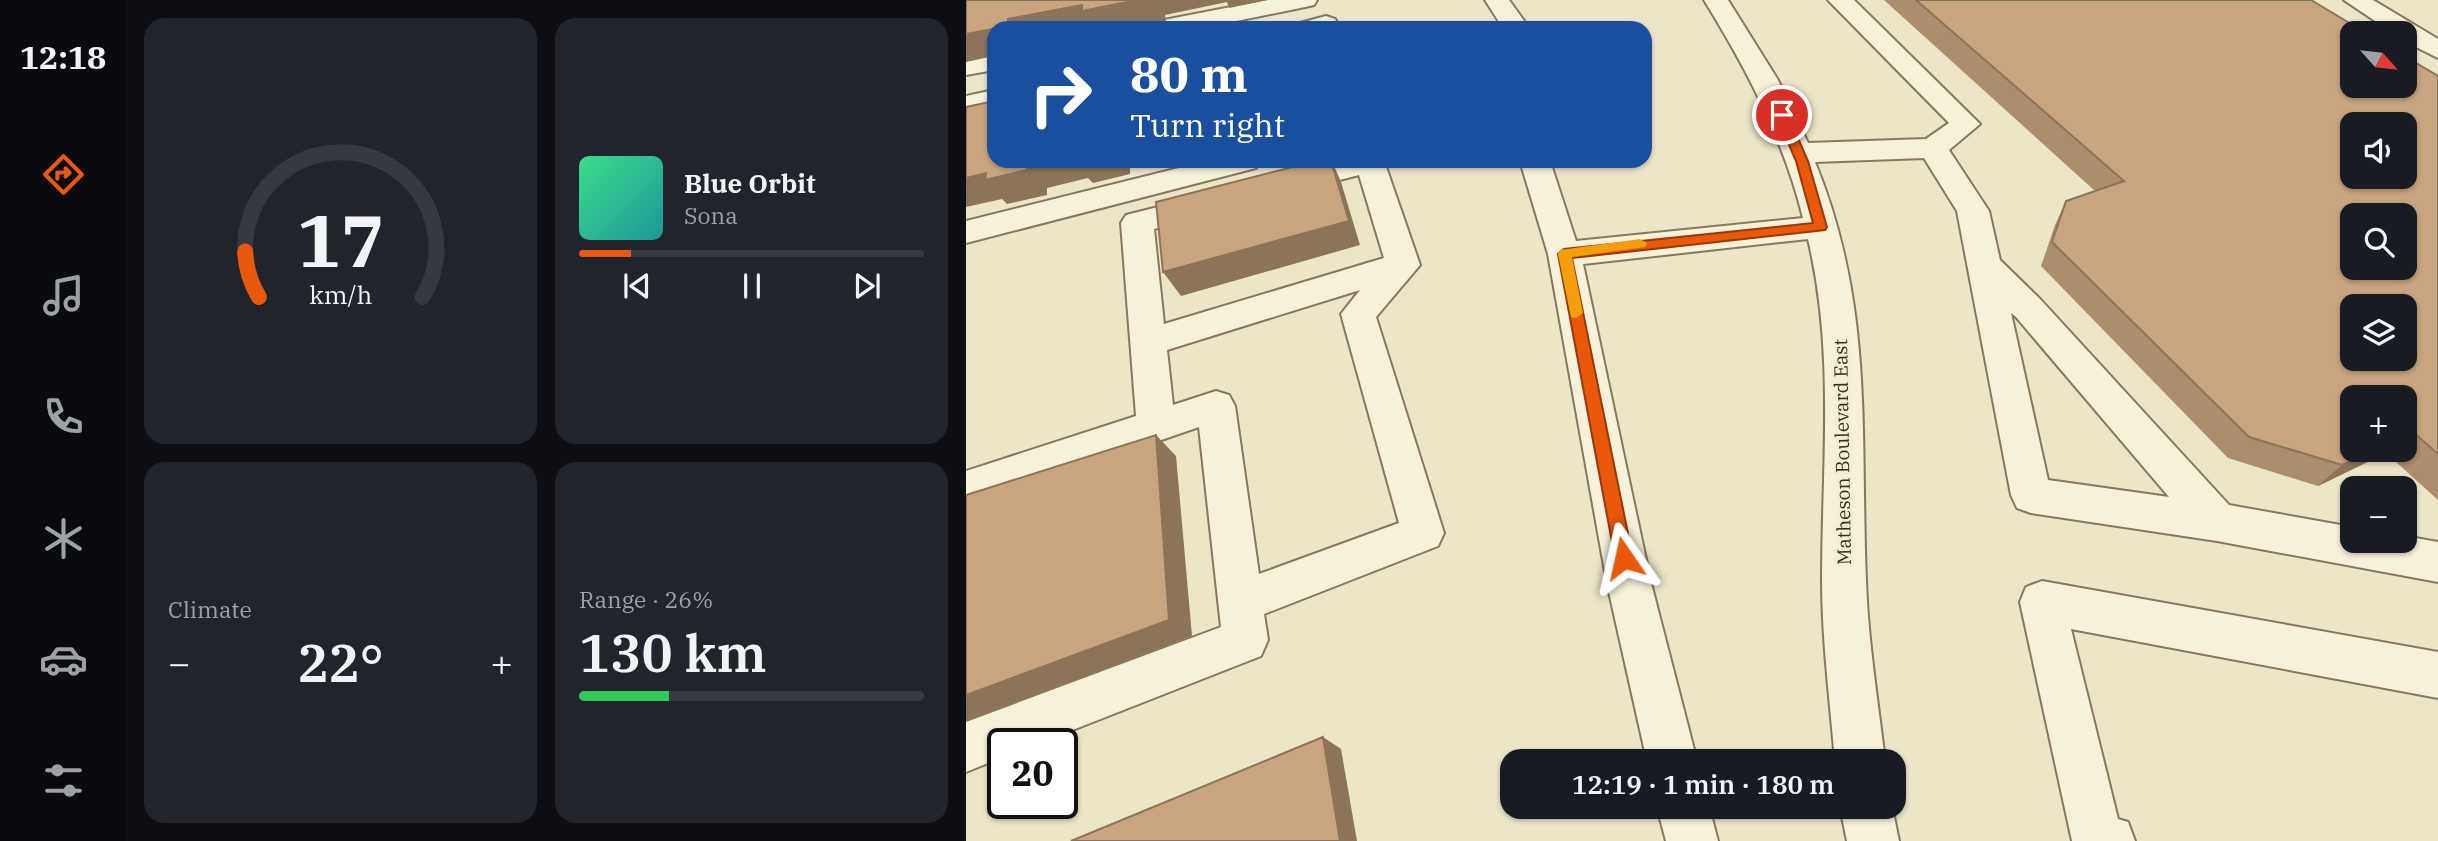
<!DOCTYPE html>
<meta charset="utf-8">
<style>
:root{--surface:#171b24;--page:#20242c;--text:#f1f3f6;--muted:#9ea1a6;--line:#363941;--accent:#ea580c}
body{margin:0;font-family:"IBM Plex Serif",serif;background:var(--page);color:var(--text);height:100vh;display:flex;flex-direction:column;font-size:26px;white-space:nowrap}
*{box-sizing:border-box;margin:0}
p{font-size:23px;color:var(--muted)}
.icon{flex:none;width:38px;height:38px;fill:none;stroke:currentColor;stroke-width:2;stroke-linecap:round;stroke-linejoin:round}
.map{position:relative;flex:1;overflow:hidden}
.panel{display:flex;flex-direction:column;gap:18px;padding:18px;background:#0d0f14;width:840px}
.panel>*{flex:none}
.top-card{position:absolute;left:21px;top:21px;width:665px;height:147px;border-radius:21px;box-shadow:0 2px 5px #0004;background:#1a4fa0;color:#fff;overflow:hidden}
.needle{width:46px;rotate:117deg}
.fabs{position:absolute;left:1374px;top:21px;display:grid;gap:14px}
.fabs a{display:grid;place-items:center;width:77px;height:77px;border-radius:14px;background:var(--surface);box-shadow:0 2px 5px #0004;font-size:35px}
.speed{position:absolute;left:21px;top:728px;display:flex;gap:14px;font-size:35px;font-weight:700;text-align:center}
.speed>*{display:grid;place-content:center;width:91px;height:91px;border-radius:50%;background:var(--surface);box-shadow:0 2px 5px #0004;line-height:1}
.speed .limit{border:4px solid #111;border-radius:10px;background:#fff;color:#111}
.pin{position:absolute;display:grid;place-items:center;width:60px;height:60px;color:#fff;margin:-30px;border:4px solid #fff;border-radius:50%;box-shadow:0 2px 7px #0007}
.me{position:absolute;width:77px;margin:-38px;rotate:349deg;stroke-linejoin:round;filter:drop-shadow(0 0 5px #0008)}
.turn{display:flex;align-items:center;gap:24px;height:147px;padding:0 28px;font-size:32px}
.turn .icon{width:91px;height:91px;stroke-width:2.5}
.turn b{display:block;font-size:49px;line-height:60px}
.big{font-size:52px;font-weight:600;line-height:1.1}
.panel .tile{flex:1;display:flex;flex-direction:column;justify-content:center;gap:10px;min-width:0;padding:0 24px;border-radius:21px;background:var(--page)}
.panel .dial{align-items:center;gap:0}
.dial svg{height:182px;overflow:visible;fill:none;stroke:var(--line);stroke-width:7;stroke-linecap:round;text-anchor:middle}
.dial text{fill:var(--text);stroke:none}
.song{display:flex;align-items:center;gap:21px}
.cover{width:84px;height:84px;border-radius:10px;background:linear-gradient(135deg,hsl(150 70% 55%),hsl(180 70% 35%))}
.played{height:7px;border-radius:4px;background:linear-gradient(90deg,var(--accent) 15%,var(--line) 15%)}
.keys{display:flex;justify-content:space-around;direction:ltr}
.heat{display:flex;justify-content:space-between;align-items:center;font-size:38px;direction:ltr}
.charge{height:10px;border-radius:5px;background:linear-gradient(90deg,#34c759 26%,var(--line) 0)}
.panel .tiles{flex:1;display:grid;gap:18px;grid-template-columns:repeat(2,1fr)}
.trip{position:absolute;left:534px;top:749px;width:406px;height:70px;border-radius:21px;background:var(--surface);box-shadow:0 2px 5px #0004;font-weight:600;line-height:70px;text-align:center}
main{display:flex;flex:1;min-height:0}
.tab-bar{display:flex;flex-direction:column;width:126px;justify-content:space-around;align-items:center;background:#090b0e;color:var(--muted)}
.tab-bar .icon{width:49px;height:49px}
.tab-bar .on{color:var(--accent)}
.tab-bar b{font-size:32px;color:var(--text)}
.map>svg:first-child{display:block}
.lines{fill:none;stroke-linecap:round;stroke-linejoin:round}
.minor-casing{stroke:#87785d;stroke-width:4}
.minor{fill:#f7f1da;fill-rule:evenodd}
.wall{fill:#ac8e6d;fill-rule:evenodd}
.shaded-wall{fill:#8c7459}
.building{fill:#c8a57f;stroke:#8c7459;stroke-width:2;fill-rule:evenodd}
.route{fill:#ea580c;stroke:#983908;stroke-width:2}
.slow{fill:#f59e0b}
.labels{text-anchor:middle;stroke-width:7;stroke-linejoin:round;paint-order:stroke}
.street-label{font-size:19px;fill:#382e20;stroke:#f4eed6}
</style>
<main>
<nav class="tab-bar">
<b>12:18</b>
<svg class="icon on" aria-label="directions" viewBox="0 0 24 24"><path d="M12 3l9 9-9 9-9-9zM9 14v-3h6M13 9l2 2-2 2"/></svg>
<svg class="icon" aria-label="music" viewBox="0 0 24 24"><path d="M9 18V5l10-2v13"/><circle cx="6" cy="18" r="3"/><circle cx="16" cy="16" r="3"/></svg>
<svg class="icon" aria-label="phone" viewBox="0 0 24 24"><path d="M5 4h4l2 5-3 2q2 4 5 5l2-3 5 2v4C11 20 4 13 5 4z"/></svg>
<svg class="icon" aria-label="climate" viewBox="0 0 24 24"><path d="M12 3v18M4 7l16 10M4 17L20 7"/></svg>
<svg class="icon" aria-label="car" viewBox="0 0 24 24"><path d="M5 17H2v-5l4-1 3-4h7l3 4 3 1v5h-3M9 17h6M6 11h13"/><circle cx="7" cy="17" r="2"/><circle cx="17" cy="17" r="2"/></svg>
<svg class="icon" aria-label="filters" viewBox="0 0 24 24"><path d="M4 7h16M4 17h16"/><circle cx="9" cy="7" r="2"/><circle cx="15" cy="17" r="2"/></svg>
</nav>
<section class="panel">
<div class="tiles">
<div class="tile dial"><svg viewBox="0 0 100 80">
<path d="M14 69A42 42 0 1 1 86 69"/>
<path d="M14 69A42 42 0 0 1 8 49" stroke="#ea580c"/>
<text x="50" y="56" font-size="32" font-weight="700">17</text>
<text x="50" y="72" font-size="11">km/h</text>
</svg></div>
<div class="tile">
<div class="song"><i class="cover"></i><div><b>Blue Orbit</b><p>Sona</p></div></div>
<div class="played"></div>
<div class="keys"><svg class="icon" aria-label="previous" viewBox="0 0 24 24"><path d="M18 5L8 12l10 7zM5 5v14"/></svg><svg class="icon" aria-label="pause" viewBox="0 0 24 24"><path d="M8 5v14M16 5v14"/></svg><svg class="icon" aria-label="next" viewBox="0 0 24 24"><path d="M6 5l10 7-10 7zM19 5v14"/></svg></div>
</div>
<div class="tile"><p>Climate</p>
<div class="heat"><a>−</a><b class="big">22°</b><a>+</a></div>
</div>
<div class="tile"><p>Range · 26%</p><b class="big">130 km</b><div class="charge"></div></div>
</div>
</section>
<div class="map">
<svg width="1472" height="841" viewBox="0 0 1472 841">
<rect width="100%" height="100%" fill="#ece5c7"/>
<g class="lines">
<defs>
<g id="minor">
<polygon points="301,0 351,0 348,5 339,7 236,28 185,28 189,23 198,20"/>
<polygon points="519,0 543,0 561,25 559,28 537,28"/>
<path d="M738 0H762L812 80 842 143 960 139 983 123 862 0H888L1014 124 983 150 1023 211 1034 260 1074 299 1263 505 1386 527V541H1438V536L1472 542V582L1251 541 1065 513 1051 508 1045 495 991 211 958 158 849 162C908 306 894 431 900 581 902 641 912 701 919 761H869C864 701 856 640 856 580 856 465 869 352 842 239L617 264 685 583 731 761H681L641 583 582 254 554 161H584L610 241 837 218C818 140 780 68 738 0ZM1045 313 1050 317 1203 497 1082 480Z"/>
<polygon points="1378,0 1407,0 1472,39 1472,58 1438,41 1438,33 1427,33"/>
<polygon points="360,16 369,19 374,28 330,28 334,23"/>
<polygon points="28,54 28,70 0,75 0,59"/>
<polygon points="28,90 28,106 0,112 0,96"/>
<polygon points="241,161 294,161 290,168 0,243 0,221"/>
<path d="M370 161H418L454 265 410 317 478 533 472 546 298 614 302 640 295 656 71 744H37V757L0 772V722L255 627 233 427 0 507V471L170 416 155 223 160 215 244 194 255 197 260 204 255 211 188 229 198 324 418 258 393 175 319 194 308 191 304 184 308 177ZM394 290 375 314 433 523 293 574 269 406 263 395 250 391 207 405 201 350Z"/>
<polygon points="1076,581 1472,652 1472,698 1105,629 1152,819 1162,822 1169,841 1106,841 1054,602 1060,587"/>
<polygon points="691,807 743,807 752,841 700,841"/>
<polygon points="874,807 926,807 933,841 881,841"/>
</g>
</defs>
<!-- minor casing -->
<use href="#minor" class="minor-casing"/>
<!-- minor -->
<use href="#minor" class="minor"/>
</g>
<!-- wall -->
<path class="wall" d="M918 0H1345L1472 76V500L1420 453 1352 486 1262 458 1075 266 1089 225 1100 201 1129 191ZM1438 397V450H1386Z"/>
<!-- shaded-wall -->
<g class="shaded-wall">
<polygon points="171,0 302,0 263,8 261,2 199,15 200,21 165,28 29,28 42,19 116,5"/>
<polygon points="28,28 28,56 0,62 0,34"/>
<polygon points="71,161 190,161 164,167 164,174 127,183 122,178 81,188 81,195 41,204 36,199 0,207 0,178"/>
<polygon points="366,161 375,182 394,245 215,296 197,272"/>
<polygon points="190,435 210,456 226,636 0,721 0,695"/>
<polygon points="1409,450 1424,450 1420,453 1352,486 1376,465"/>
<polygon points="357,737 375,749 391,841 374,841"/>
</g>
<!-- building -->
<g class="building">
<polygon points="0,0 171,0 116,11 116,5 42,19 42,26 0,34"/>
<path d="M950 0H1345L1400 33H1386V86H1438V56L1472 76V454L1447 432 1438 436V397H1386V450H1409L1376 465 1283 437 1086 242 1100 201 1158 181ZM1386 124H1438V177H1386ZM1386 215H1438V268H1386ZM1386 306H1438V359H1386Z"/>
<polygon points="28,101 28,161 71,161 61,163 61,170 19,180 20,173 0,178 0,107"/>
<polygon points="350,161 365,161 383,221 197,272 190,202"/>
<polygon points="190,435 203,620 0,695 0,495"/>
<polygon points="357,737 374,841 105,841"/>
</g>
<!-- route -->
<polygon class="route" points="816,111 822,115 842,161 861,227 859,230 606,258 667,558 665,564 658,566 652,564 649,558 592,254 598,249 847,223 830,161 810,115"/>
<!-- slow -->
<polygon class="slow" points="674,239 681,243 679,247 606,257 617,313 610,318 605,317 592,254 594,250"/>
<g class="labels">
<!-- street labels -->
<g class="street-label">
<text transform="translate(876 452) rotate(-91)" y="7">Matheson Boulevard East</text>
</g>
</g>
</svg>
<div class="fabs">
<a><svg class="needle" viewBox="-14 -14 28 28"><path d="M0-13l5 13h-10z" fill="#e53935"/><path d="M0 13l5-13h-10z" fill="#9ea1a6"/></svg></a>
<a><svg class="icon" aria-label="sound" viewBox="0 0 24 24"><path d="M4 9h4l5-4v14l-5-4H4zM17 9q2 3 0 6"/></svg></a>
<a><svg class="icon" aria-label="search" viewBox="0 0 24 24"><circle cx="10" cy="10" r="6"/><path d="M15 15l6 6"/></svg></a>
<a><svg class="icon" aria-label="layers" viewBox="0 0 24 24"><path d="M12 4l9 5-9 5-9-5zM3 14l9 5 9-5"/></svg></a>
<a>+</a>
<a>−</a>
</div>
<div class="speed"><div class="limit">20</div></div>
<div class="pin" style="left:816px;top:115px;background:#d93025"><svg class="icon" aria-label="arrive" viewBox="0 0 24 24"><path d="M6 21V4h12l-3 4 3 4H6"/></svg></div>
<svg class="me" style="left:658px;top:558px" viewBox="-20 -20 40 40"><path d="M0-17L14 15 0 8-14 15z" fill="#ea580c" stroke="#fff" stroke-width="4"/></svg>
<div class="trip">12:19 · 1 min · 180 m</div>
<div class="top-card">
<div class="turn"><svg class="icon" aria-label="right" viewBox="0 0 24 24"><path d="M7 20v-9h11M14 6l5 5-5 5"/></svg><div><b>80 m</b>Turn right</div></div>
</div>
</div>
</main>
